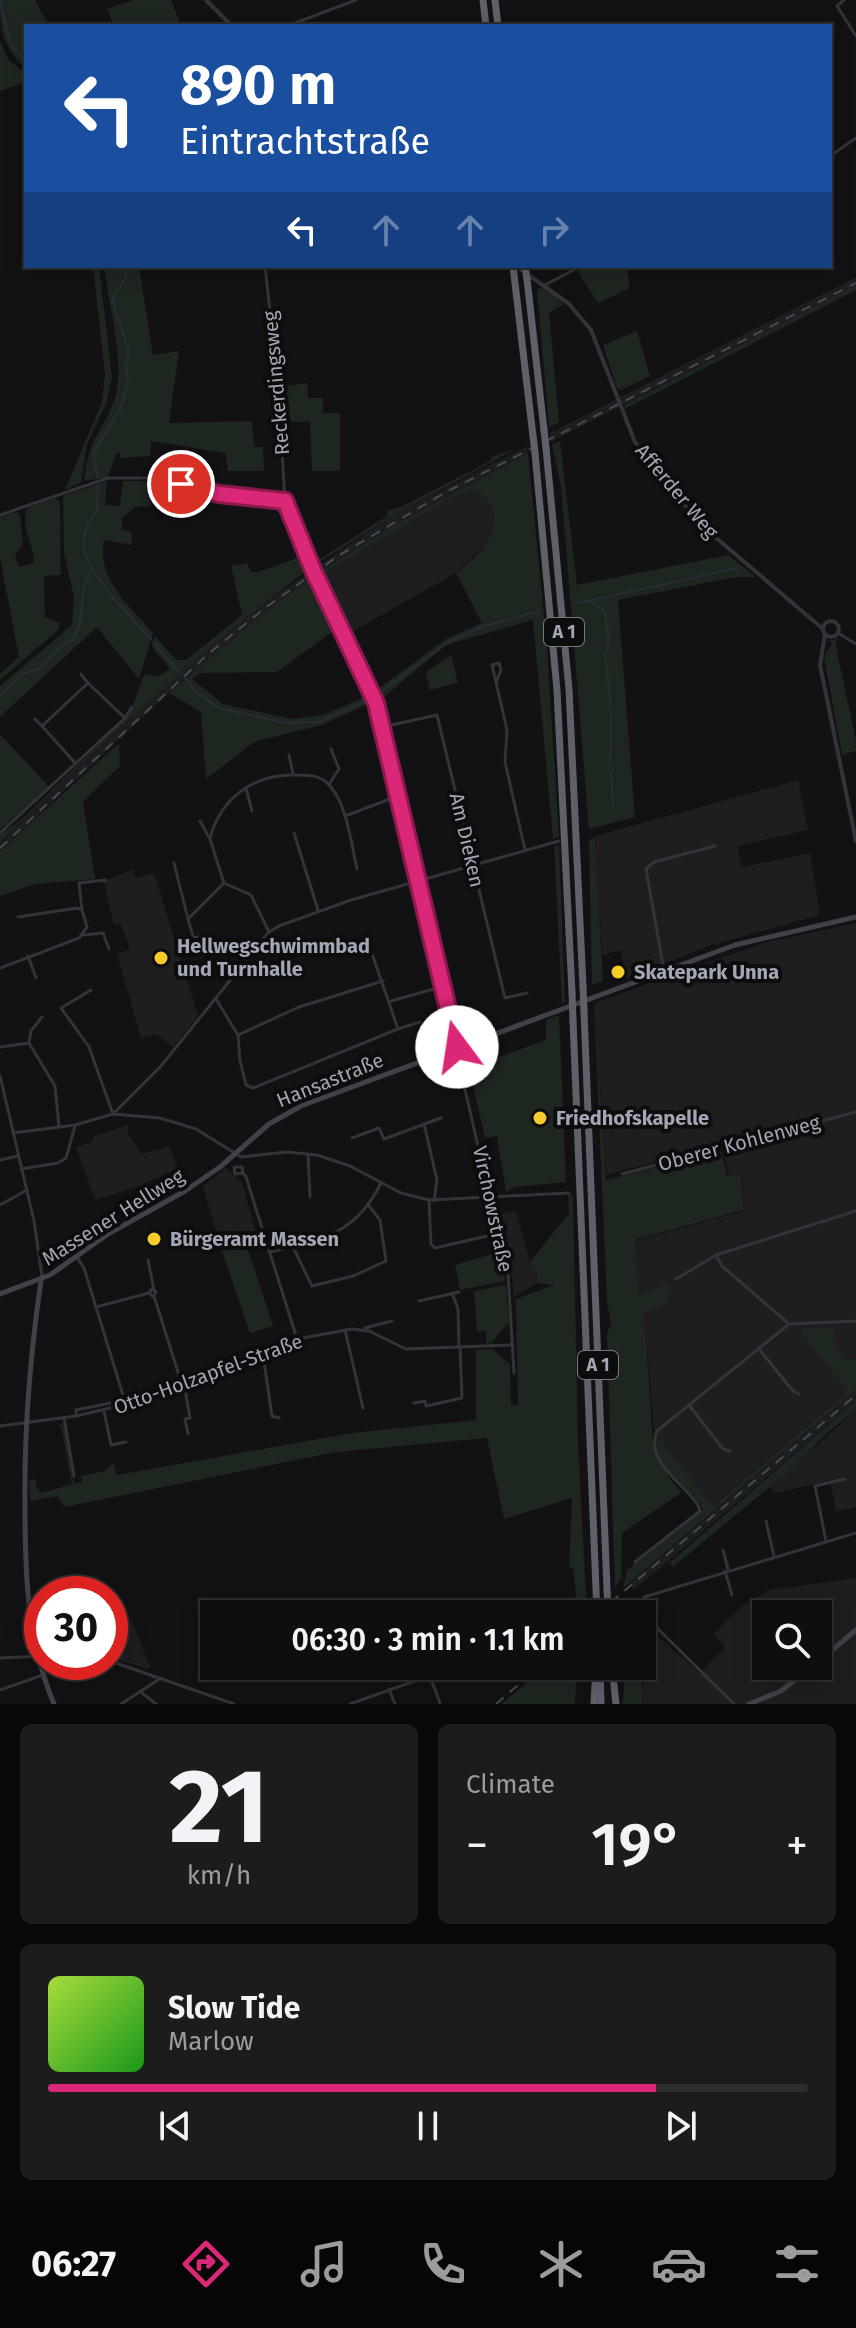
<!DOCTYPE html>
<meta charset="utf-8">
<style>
:root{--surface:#0e0e0f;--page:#1c1c1d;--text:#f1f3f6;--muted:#9b9c9e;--line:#2e2e2f;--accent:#db2777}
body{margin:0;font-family:"Fira Sans",sans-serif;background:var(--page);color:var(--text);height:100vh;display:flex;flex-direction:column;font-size:30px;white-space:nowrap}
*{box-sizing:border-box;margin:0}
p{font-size:26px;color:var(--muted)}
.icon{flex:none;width:44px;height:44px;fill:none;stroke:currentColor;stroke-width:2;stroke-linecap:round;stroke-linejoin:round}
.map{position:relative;height:1704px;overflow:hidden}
.details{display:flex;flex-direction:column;gap:20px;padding:20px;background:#080808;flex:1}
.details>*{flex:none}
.banner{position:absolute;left:24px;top:24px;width:808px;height:244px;border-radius:0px;box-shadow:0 4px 20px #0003,0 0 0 2px var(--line);background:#1a4fa0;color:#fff;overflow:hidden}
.tools{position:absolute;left:752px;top:1600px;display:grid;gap:16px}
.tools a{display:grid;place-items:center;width:80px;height:80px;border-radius:0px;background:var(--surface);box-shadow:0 4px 20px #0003,0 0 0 2px var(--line);font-size:40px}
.speed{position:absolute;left:24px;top:1576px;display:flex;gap:16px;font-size:40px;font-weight:700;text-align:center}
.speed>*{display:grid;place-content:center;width:104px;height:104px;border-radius:50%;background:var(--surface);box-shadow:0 4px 20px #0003,0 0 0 2px var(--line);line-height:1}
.speed .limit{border:12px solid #d22;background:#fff;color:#111}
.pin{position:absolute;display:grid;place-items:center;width:68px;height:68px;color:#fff;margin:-34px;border:4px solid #fff;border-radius:50%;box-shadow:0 2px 8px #0007}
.me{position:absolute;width:88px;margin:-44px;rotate:346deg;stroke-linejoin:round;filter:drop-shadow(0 0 6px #0008)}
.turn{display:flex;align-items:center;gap:28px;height:168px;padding:0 24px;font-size:36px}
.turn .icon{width:104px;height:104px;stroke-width:2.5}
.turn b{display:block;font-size:56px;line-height:68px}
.lanes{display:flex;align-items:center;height:76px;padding:0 24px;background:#0003;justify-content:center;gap:40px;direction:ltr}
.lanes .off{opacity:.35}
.big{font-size:60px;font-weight:600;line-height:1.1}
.details .card{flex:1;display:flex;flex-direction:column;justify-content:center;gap:12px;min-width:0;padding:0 28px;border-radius:12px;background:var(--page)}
.details .dial{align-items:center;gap:0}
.dial b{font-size:104px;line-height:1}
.song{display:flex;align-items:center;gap:24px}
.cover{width:96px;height:96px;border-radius:12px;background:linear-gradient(135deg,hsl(80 70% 55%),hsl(120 70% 35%))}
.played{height:8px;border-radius:4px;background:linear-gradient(90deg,var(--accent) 80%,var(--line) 80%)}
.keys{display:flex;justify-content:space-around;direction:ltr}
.heat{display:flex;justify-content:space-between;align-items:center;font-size:44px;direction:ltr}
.details .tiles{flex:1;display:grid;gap:20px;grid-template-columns:1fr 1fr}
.card:last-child{grid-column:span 2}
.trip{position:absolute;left:200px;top:1600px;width:456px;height:80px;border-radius:0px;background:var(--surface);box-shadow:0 4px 20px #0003,0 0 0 2px var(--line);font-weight:600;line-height:80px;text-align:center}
.menu{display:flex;height:128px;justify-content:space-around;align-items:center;background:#060606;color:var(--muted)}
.menu .icon{width:56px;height:56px}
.menu .selected{color:var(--accent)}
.menu b{font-size:36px;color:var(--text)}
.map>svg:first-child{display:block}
.built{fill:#1e1e21;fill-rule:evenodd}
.green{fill:#1e2620}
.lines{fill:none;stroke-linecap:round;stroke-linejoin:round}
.stream{stroke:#282e37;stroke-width:2}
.minor{stroke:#333339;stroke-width:3}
.tertiary{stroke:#333339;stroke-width:4}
.secondary{stroke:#414249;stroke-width:5}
.motorway{stroke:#5f606a;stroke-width:7}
.rail{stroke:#4a4b52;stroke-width:2;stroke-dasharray:10 8;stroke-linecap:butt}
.motorway-bridge{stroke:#5f606a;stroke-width:7}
.route-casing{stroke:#8e194d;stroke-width:20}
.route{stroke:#db2777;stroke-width:14}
.poi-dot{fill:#f4cb2a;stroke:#0d0d0e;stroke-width:3}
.labels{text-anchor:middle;stroke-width:8;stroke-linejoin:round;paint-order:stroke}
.shield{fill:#0d0d0e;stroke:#767882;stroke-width:2}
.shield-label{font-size:18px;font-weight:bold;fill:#a3a6b4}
.street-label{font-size:20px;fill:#a3a6b4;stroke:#0d0d0e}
.poi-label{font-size:20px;font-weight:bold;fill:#a3a6b4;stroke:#0d0d0e;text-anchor:start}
</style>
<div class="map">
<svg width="856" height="1704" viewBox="0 0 856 1704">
<rect width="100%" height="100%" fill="#121214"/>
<!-- built -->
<g class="built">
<polygon points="856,277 856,285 551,442 550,433"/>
<polygon points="527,446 528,453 396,524 318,573 263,613 169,693 0,851 0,842 176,676 258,607 389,518"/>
<polygon points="474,489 488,498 496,516 491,540 456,573 348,634 319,576 453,497"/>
<polygon points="798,780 808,830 737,846 742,867 810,853 820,915 711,945 626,979 621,950 602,955 595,836"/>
<polygon points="133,869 135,878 154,873 198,1016 173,1047 156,1034 141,1038 117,954 130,949 120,922 114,925 104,882"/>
<polygon points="856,923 856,1358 845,1360 838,1350 833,1328 798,1330 848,1391 712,1506 654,1432 644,1313 668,1303 671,1282 639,1296 635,1241 743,1211 742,1176 729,1176 721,1145 606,1175 594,1003 763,943"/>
<polygon points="128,1125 128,1134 142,1154 169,1146 178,1168 140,1186 95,1200 76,1147 92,1142 94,1136"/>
<polygon points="226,1168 242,1182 256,1233 220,1245 203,1186"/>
<polygon points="516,1211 530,1262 538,1275 537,1283 514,1297 509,1249 500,1214"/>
<polygon points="856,1390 856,1401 634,1590 629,1584"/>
<polygon points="856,1410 856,1507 836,1511 830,1481 775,1493 770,1487"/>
<path d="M856 1578V1704H643L642 1623 700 1673 725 1647 714 1634 741 1606 769 1590ZM766 1614H818V1666H766Z"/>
<polygon points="132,1621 150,1667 148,1669 110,1657 110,1630"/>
</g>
<!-- green -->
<g class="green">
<path d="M0 0H35L49 26H26V68C3 49 0 28 0 0Z"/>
<polygon points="134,0 171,0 181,26 114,26 107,9"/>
<polygon points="0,42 10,61 26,74 26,82 0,91"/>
<polygon points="93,266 99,266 112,377 106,404 87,444 81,482 65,490 102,402 105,374"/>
<path d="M104 266H139L153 355 179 351 169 423 252 421 254 447H263L264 471H228L225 453 151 441 150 456 120 458V453H116L108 477 84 481C88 439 101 435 114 401 127 367 108 302 104 266Z"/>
<polygon points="588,266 626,266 630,288 598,303 577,271"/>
<polygon points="856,285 856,290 625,409 624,405"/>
<polygon points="544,286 563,304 549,313 559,422 549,427 537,290"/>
<polygon points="637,331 650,376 621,390 617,388 603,345"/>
<polygon points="307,383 308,398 323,398 323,413 340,413 340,471 312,471 310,422 284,421 280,387"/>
<polygon points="560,441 577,585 728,555 756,577 736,577 618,600 635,817 589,829 561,486 552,445"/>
<polygon points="516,449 389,518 315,565 314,563 387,516 387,511 401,507 492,460 491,457"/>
<path d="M528 453 547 647 559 837 553 839 533 620 446 645 379 701 374 692 446 639 482 623 456 573C486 552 516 515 474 489L453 497 319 576 318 573 396 524Z"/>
<path d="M107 481 105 505 120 506 123 481H151V506L135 507 122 518V530L131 532 132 545 104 540C96 579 130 606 153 633L139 679 97 627 0 717V686L72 625 74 597 64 553 63 496Z"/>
<path d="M55 498 60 502 61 575 44 576 45 617 60 623 58 630 0 680V674L19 657 0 558V517L16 512 20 515 23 545 15 556 19 567 34 563C34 545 20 526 27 508Z"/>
<path d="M303 556 308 570C197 651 100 747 0 842V834L20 821 130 714 144 674 158 677 170 668 152 647 155 636 176 660H186L242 615 231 566 247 563 251 572H258Z"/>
<polygon points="312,577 336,629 277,672 200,673 192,679 223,704 292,719 323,715 369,695 372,702 322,725 254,742 206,779 201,712 169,693 263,613"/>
<polygon points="840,638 835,642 856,741 856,751 842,755 824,657 832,643 828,641"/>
<polygon points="451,655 458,683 430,690 426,672"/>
<polygon points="0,734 50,788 0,829"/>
<polygon points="119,743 120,766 83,801 95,879 35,884 0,896 0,851"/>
<polygon points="595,838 603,981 592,985 589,840"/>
<polygon points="559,845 565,1002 562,1003 554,846"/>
<polygon points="594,1003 606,1180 721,1151 727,1176 741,1176 743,1210 635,1240 639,1295 671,1282 668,1303 644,1313 653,1442 671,1481 682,1492 622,1533 621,1578 615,1588 607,1334 611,1323 607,1302"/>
<polygon points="559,1015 566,1182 515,1187 506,1192 497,1136 485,1138 469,1068 546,1040 546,1020"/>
<polygon points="568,1194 573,1196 578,1444 587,1614 578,1614 573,1568 569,1567 572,1498 504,1519 487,1438 336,1452 64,1507 58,1496 30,1501 29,1481 35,1479 37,1489 42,1493 72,1484 62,1429 58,1423 64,1426 74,1484 82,1482 81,1476 106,1471 113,1462 117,1475 352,1433 476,1420 476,1350 492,1349 510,1364 511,1405 518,1405 516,1299 554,1285 537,1283 538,1275 530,1262 569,1213"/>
<polygon points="244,1237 273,1326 250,1333 220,1245"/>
<polygon points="502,1251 505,1281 460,1290 455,1265"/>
<polygon points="506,1285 509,1322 491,1343 486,1343 486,1331 477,1331 474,1291"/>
<path d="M833 1328 838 1350 845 1360 856 1358V1390L623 1588 627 1570 703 1510C692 1485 651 1469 657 1436L713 1506 848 1391 797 1329Z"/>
<polygon points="856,1401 856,1410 826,1434 790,1470 673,1567 670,1563 660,1571"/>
<polygon points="547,1666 577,1666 575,1704 501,1704"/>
<polygon points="625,1666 641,1666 643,1704 623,1704"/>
</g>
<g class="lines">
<!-- stream -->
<g class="stream">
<polyline points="0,1 10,43 26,61"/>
<polyline points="98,479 93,454 121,407 128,383 126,365 129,352 112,299 126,278 125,266"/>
<polyline points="93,570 111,596 151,639"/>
<polyline points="590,601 605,612 609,641 607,651"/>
<polyline points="579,603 737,568"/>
<polyline points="153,642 178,671"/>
<polyline points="605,655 611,706"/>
<polyline points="185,678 198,694 219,708 286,723 319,722 369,700"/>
<polyline points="377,695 445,644 484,626 539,611"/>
<path d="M0 696 23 674 40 668 62 645 73 640 80 623 84 586 92 568C78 547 83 529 97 510L98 484"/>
<polyline points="610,762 611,714"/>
<polyline points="611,772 613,805"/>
</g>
<!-- minor -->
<g class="minor">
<polyline points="844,0 837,6 856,36"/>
<polyline points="287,26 356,0"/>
<polyline points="830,156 856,138"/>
<polyline points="265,266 278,385 285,501 316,576 376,703 490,1198 507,1256 514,1373"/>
<polyline points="545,285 581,266"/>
<polyline points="0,515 108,478 156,478 219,494 283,501"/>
<polyline points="838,633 856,644"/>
<polyline points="81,674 88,683"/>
<polyline points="496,682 501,670 499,663 492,665 507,730 505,762 525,850"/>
<polyline points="35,719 42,726"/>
<polyline points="382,727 437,715 505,998 527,993"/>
<polyline points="289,755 293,774"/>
<polyline points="76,764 42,726 88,683 125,718"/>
<polyline points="329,784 339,769 331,749"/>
<polyline points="246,788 252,811"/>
<polyline points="345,816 398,796"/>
<polyline points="200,821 210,839 224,883 251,895 269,932"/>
<polyline points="0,833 125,718 132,707"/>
<polyline points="294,833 318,910"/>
<path d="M210 839C220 798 255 773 297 775 307 775 318 775 326 782 347 800 351 843 357 869"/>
<polyline points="174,863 188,919"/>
<polyline points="82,910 79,883 106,880"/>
<polyline points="84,935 103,933 109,949"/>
<polyline points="194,938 205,935"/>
<polyline points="196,946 188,919 224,883"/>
<polyline points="28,956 36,978"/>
<polyline points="0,968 79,938 87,927 82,910 77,908 18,917"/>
<polyline points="664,971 646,869 654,862 715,846"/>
<polyline points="91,990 61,1008 89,1047 113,1114"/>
<polyline points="216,999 238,1035 240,1061 246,1085 253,1088 398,1029 369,945"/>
<polyline points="391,1001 441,987"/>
<polyline points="42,1017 31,1031 29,1043 55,1086 59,1127"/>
<polyline points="398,1029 420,1022"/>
<polyline points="238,1035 299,1007 383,981"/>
<polyline points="0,1047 29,1043"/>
<polyline points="0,1076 34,1221 42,1276"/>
<polyline points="113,1114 161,1066 269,932 279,926 351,900 559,841"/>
<polyline points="424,1124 437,1180 434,1201"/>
<polyline points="13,1133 75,1125 113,1114 160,1118 196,1129 241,1157 287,1152 317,1155 350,1166 401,1193 429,1200 569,1193"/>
<polyline points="352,1138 379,1128 384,1139 441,1118"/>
<polyline points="308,1154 310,1197"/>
<polyline points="0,1160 18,1156"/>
<polyline points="21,1169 58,1163 66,1158 75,1126"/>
<polyline points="243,1173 242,1167 234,1167 235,1174 243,1173 246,1177 297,1339"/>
<polyline points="622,1174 856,1112"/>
<polyline points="429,1200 431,1244 435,1248 500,1233"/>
<polyline points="0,1205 27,1190"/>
<polyline points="293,1247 312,1286 353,1276 386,1261 380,1220 369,1206"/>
<path d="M270 1252C322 1240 356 1234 381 1183"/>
<polyline points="716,1255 722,1266 789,1324 856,1321"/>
<polyline points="77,1257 84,1268 126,1405"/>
<polyline points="148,1260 154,1290"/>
<polyline points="676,1279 716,1255 856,1211"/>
<polygon points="152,1289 156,1292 153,1297 149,1293"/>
<polyline points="452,1293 458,1309 459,1348"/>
<polyline points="154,1296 182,1385"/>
<polyline points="419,1301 459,1292"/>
<polyline points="96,1307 149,1293"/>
<polyline points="365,1328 392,1321"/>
<polyline points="345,1330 363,1408"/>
<polyline points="759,1349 793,1391 799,1394"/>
<polyline points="263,1355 272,1416 279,1418"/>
<polyline points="184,1384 190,1418 185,1419 188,1434"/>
<polyline points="414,1403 425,1401 426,1406 462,1398 460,1347"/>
<polyline points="689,1405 723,1449 730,1451"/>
<polyline points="104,1411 111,1445 126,1442"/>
<polyline points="76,1416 76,1410 125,1400"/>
<polyline points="64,1418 74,1476"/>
<polyline points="0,1426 76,1416 140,1401 278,1350 297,1339 352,1329 369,1331 406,1349 511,1345"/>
<polyline points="766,1521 774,1556"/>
<polyline points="826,1541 815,1486 845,1479"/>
<polyline points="723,1550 728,1569"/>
<path d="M635 1562 700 1511C695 1489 643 1466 657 1431L789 1324"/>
<polyline points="725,1571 732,1595"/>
<polyline points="538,1614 573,1599"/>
<polyline points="0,1658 42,1656"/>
<polyline points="110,1661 234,1704"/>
<polyline points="416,1666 419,1677"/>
<polyline points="429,1674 440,1703"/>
<polyline points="389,1689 395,1704"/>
<polyline points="0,1690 43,1675"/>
<polyline points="141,1692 156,1704"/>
<polyline points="121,1704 161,1678"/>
<polyline points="350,1704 457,1666"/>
<polyline points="734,1704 649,1620 644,1597 856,1533"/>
</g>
<!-- tertiary -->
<g class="tertiary">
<polyline points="206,0 232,26"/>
<polyline points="516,266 569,304 591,330 635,442 701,525 823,629"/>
<circle cx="831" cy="629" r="8"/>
<polyline points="825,634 820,665 856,841"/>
</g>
<!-- secondary -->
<g class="secondary">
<path d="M41 1281C30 1356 24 1430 25 1506 25 1576 27 1639 54 1704"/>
<polyline points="0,1294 50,1275 108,1234 185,1191 220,1167 269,1124 301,1106 735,945 856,917"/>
<polyline points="818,1662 856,1630"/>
<polyline points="749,1704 781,1691 813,1666"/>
</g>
<!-- motorway -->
<g class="motorway">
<polyline points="483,0 486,26"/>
<polyline points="495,0 498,26"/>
<polyline points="513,266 533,436"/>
<polyline points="527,279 544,430"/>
<polyline points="546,448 569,689 583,986"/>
<polyline points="535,453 557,690 572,992"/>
<polyline points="584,1012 608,1614"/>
<polyline points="573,1020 597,1614"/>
<polyline points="612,1666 616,1704"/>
<polyline points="600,1668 601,1704"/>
<polyline points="594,1704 596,1666"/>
</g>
<!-- rail -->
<g class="rail">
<polyline points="0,848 207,655 265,608 338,556 446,492 856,283"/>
<polyline points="597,1614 856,1395"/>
<polyline points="496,1704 540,1666"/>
</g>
<!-- motorway-bridge -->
<g class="motorway-bridge">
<polyline points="525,266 527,279"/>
<polyline points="544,430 546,448"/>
<polyline points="533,436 535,453"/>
<polyline points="583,986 584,1012"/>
<polyline points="572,992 573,1020"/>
</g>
</g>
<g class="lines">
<defs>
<polyline id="route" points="181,484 219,494 285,501 313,570 376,703 457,1047"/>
</defs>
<!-- route casing -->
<use href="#route" class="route-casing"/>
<!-- route -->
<use href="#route" class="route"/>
</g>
<!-- markers -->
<g class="poi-dot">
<circle cx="161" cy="958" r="8"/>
<circle cx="618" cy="972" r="8"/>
<circle cx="540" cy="1118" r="8"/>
<circle cx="154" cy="1239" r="8"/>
</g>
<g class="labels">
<!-- shield labels -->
<g class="shield">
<rect x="544" y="618" width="40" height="28" rx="6"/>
<rect x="578" y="1351" width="40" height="28" rx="6"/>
</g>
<g class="shield-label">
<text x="564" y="638">A 1</text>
<text x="598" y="1371">A 1</text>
</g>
<!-- street labels -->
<g class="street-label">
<text transform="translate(276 383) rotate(-95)" y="7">Reckerdingsweg</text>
<text transform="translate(677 491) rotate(50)" y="7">Afferder Weg</text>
<text transform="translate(467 840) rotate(77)" y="7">Am Dieken</text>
<text transform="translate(330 1080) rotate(-22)" y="7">Hansastraße</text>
<text transform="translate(739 1143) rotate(-15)" y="7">Oberer Kohlenweg</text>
<text transform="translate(493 1209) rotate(78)" y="7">Virchowstraße</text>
<text transform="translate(113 1217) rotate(-32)" y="7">Massener Hellweg</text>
<text transform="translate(208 1374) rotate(-20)" y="7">Otto-Holzapfel-Straße</text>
</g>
<!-- poi labels -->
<g class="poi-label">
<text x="177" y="953">Hellwegschwimmbad<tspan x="177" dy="23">und Turnhalle</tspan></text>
<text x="634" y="979">Skatepark Unna</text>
<text x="556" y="1125">Friedhofskapelle</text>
<text x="170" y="1246">Bürgeramt Massen</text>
</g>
</g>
</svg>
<div class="tools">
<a><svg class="icon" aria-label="search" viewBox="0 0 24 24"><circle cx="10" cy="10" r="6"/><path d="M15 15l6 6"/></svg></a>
</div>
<div class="speed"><div class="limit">30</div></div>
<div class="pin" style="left:181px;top:484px;background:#d93025"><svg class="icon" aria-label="arrive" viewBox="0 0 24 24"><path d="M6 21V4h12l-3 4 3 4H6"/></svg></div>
<svg class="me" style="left:457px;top:1047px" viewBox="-20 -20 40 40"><circle r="19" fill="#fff"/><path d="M0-13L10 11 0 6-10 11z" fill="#db2777"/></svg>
<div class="trip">06:30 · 3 min · 1.1 km</div>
<div class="banner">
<div class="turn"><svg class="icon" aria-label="left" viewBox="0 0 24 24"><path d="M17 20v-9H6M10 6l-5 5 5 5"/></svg><div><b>890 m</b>Eintrachtstraße</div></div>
<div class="lanes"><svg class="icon" aria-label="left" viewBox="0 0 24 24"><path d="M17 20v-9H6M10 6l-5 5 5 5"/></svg><svg class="icon off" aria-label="ahead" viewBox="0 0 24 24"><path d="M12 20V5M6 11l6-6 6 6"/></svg><svg class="icon off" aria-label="ahead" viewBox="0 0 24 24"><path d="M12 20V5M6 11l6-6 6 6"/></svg><svg class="icon off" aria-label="right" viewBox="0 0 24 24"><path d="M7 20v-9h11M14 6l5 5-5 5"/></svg></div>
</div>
</div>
<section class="details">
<div class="tiles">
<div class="card dial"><b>21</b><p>km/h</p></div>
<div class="card"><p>Climate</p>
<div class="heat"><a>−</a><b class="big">19°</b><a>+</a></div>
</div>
<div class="card">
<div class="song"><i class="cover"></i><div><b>Slow Tide</b><p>Marlow</p></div></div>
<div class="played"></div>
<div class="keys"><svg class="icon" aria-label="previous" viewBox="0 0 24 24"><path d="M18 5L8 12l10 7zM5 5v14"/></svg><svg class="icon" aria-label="pause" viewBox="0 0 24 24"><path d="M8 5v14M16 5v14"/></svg><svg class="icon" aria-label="next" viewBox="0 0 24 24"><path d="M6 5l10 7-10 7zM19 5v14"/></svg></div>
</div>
</div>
</section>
<nav class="menu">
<b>06:27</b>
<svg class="icon selected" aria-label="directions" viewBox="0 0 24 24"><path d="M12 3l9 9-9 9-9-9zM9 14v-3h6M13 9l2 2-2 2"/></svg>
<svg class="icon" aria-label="music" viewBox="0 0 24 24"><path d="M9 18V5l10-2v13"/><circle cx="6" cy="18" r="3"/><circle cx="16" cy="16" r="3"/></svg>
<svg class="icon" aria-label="phone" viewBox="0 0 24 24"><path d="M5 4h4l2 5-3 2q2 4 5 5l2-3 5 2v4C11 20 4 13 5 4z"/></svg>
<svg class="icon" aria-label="climate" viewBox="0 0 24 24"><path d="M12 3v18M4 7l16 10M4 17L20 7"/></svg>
<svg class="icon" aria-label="car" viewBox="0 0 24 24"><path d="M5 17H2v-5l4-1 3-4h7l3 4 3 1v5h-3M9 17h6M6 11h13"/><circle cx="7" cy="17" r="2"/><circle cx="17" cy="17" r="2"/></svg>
<svg class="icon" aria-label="filters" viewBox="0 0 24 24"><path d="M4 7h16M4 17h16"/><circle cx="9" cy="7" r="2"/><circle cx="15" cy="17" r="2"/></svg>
</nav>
